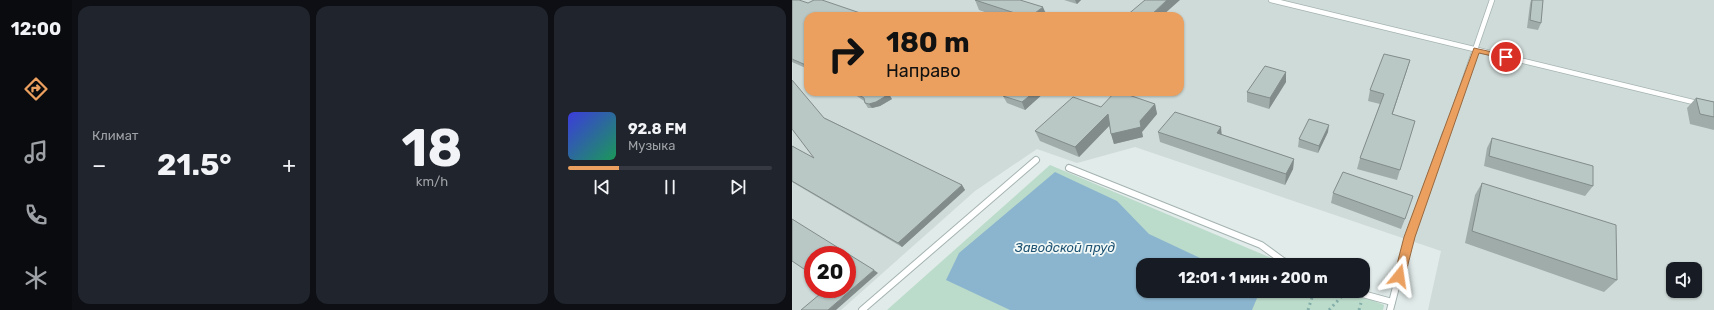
<!DOCTYPE html>
<html lang="ru">
<meta charset="utf-8">
<style>
:root{--surface:#171b24;--page:#20242c;--text:#f1f3f6;--muted:#9ea1a6;--line:#363941;--accent:#eba05f}
body{margin:0;font-family:Rubik,sans-serif;background:var(--page);color:var(--text);height:100vh;display:flex;flex-direction:column;font-size:15px;white-space:nowrap}
*{box-sizing:border-box;margin:0}
p{font-size:13px;color:var(--muted)}
.icon{flex:none;width:22px;height:22px;fill:none;stroke:currentColor;stroke-width:2;stroke-linecap:round;stroke-linejoin:round}
.map{position:relative;flex:1;overflow:hidden}
.details{display:flex;flex-direction:column;gap:6px;padding:6px;background:#0d0f14;width:720px}
.details>*{flex:none}
.top-card{position:absolute;left:12px;top:12px;width:380px;height:84px;border-radius:12px;box-shadow:0 1px 3px #0004;background:#eba05f;color:#111;overflow:hidden}
.fabs{position:absolute;left:874px;top:262px;display:grid;gap:8px}
.fabs a{display:grid;place-items:center;width:36px;height:36px;border-radius:8px;background:var(--surface);box-shadow:0 1px 3px #0004;font-size:20px}
.speed{position:absolute;left:12px;top:246px;display:flex;gap:8px;font-size:20px;font-weight:700;text-align:center}
.speed>*{display:grid;place-content:center;width:52px;height:52px;border-radius:50%;background:var(--surface);box-shadow:0 1px 3px #0004;line-height:1}
.speed .limit{border:6px solid #d22;background:#fff;color:#111}
.pin{position:absolute;display:grid;place-items:center;width:34px;height:34px;color:#fff;margin:-17px;border:2px solid #fff;border-radius:50%;box-shadow:0 1px 4px #0007}
.me{position:absolute;width:44px;margin:-22px;rotate:15deg;stroke-linejoin:round;filter:drop-shadow(0 0 3px #0008)}
.turn{display:flex;align-items:center;gap:14px;height:84px;padding:0 16px;font-size:18px}
.turn .icon{width:52px;height:52px;stroke-width:2.5}
.turn b{display:block;font-size:28px;line-height:34px}
.big{font-size:30px;font-weight:700;line-height:1.1}
.details .widget{flex:1;display:flex;flex-direction:column;justify-content:center;gap:6px;min-width:0;padding:0 14px;border-radius:12px;background:var(--page)}
.details .dial{align-items:center;gap:0}
.dial b{font-size:52px;line-height:1}
.song{display:flex;align-items:center;gap:12px}
.cover{width:48px;height:48px;border-radius:6px;background:linear-gradient(135deg,hsl(240 70% 55%),hsl(150 70% 35%))}
.played{height:4px;border-radius:2px;background:linear-gradient(90deg,var(--accent) 25%,var(--line) 25%)}
.keys{display:flex;justify-content:space-around;direction:ltr}
.heat{display:flex;justify-content:space-between;align-items:center;font-size:22px;direction:ltr}
.details .tiles{flex:1;display:grid;gap:6px;grid-template-columns:repeat(3,1fr)}
.trip{position:absolute;left:344px;top:258px;width:234px;height:40px;border-radius:12px;background:var(--surface);box-shadow:0 1px 3px #0004;font-weight:700;line-height:40px;text-align:center}
main{display:flex;flex:1;min-height:0}
.tab-bar{display:flex;flex-direction:column;width:72px;justify-content:space-around;align-items:center;background:#090b0e;color:var(--muted)}
.tab-bar .icon{width:28px;height:28px}
.tab-bar .selected{color:var(--accent)}
.tab-bar b{font-size:18px;color:var(--text)}
.map>svg:first-child{display:block}
.built{fill:#cfdbd8;fill-rule:evenodd}
.green{fill:#bbdbcb}
.water{fill:#8bb5ce}
.lines{fill:none;stroke-linecap:round;stroke-linejoin:round}
.lane-far1-casing{stroke:#a4b3b1;stroke-width:6}
.lane-casing{stroke:#a4b3b1;stroke-width:8}
.path{stroke:#83ada9;stroke-width:3;stroke-dasharray:2 3.5;stroke-linecap:butt}
.lane-far1{stroke:#fff;stroke-width:4.5}
.lane{stroke:#fff;stroke-width:6}
.wall{fill:#9faca9}
.shaded-wall{fill:#828c8a}
.building{fill:#b9c8c5;stroke:#828c8a}
.route{fill:#eba05f;stroke:#99683e}
.labels{text-anchor:middle;stroke-width:3.5;stroke-linejoin:round;paint-order:stroke}
.water-label{font-size:13px;font-style:italic;fill:#1f5374;stroke:#f1f8f6}
</style>
<main>
<nav class="tab-bar">
<b>12:00</b>
<svg class="icon selected" aria-label="directions" viewBox="0 0 24 24"><path d="M12 3l9 9-9 9-9-9zM9 14v-3h6M13 9l2 2-2 2"/></svg>
<svg class="icon" aria-label="music" viewBox="0 0 24 24"><path d="M9 18V5l10-2v13"/><circle cx="6" cy="18" r="3"/><circle cx="16" cy="16" r="3"/></svg>
<svg class="icon" aria-label="phone" viewBox="0 0 24 24"><path d="M5 4h4l2 5-3 2q2 4 5 5l2-3 5 2v4C11 20 4 13 5 4z"/></svg>
<svg class="icon" aria-label="climate" viewBox="0 0 24 24"><path d="M12 3v18M4 7l16 10M4 17L20 7"/></svg>
</nav>
<section class="details">
<div class="tiles">
<div class="widget"><p>Климат</p>
<div class="heat"><a>−</a><b class="big">21.5°</b><a>+</a></div>
</div>
<div class="widget dial"><b>18</b><p>km/h</p></div>
<div class="widget">
<div class="song"><i class="cover"></i><div><b>92.8 FM</b><p>Музыка</p></div></div>
<div class="played"></div>
<div class="keys"><svg class="icon" aria-label="previous" viewBox="0 0 24 24"><path d="M18 5L8 12l10 7zM5 5v14"/></svg><svg class="icon" aria-label="pause" viewBox="0 0 24 24"><path d="M8 5v14M16 5v14"/></svg><svg class="icon" aria-label="next" viewBox="0 0 24 24"><path d="M6 5l10 7-10 7zM19 5v14"/></svg></div>
</div>
</div>
</section>
<div class="map">
<svg width="922" height="310" viewBox="0 0 922 310">
<rect width="100%" height="100%" fill="#e1ebe9"/>
<!-- built -->
<path class="built" d="M0 0H922V310H636L649 251 343 147 285 163 245 149 183 191 49 310H0ZM16 16H388V92H16ZM21 255H55V289H21ZM881 269H903V291H881Z"/>
<!-- green -->
<polygon class="green" points="258,165 496,265 351,265 351,291 558,291 592,305 591,310 95,310"/>
<!-- water -->
<polygon class="water" points="263,172 325,201 357,234 423,265 351,265 351,291 468,291 460,310 218,310 154,280 167,253"/>
<g class="lines">
<defs>
<g id="lane-far1">
<polyline points="479,0 922,107"/>
<polyline points="654,134 700,0"/>
</g>
<g id="lane">
<polyline points="277,168 469,245 491,261 501,265"/>
<polyline points="560,291 600,302"/>
<polyline points="70,310 244,160"/>
<polyline points="598,310 617,237 654,133"/>
</g>
</defs>
<!-- lane-far1 casing -->
<use href="#lane-far1" class="lane-far1-casing"/>
<!-- lane casing -->
<use href="#lane" class="lane-casing"/>
<!-- path -->
<g class="path">
<polyline points="516,310 522,291"/>
<polyline points="537,310 552,294"/>
<polyline points="567,310 569,303"/>
</g>
<!-- lane-far1 -->
<use href="#lane-far1" class="lane-far1"/>
<!-- lane -->
<use href="#lane" class="lane"/>
</g>
<!-- wall -->
<g class="wall">
<polygon points="0,0 16,16 16,69 0,62"/>
<polygon points="183,0 255,16 204,16 187,10"/>
<polygon points="272,0 289,0 285,4"/>
<polygon points="739,0 751,0 749,23 746,30 735,28 738,4"/>
<polygon points="618,60 600,114 608,170 605,180 565,169 568,158 588,104 576,101 578,90"/>
<polygon points="494,72 494,82 477,109 455,102 455,92"/>
<polygon points="59,92 83,92 100,99 88,106 80,108 76,108 73,103 72,101"/>
<polygon points="253,92 233,110 215,103 211,96"/>
<polygon points="904,98 922,102 922,130 898,124 895,108"/>
<polygon points="363,104 365,114 350,132 351,137 322,144 317,126 287,157 248,141 243,131 309,107"/>
<polygon points="33,118 170,185 173,190 110,247 0,182 0,146 22,158"/>
<polygon points="366,132 429,134 502,159 501,169 493,185 368,142"/>
<polygon points="536,132 526,153 506,147 507,139"/>
<polygon points="700,138 801,186 793,196 692,166 695,148"/>
<polygon points="690,183 825,280 812,292 673,243 683,195"/>
<polygon points="541,193 613,219 609,229 539,203"/>
</g>
<!-- shaded-wall -->
<g class="shaded-wall">
<polygon points="283,0 289,0 285,4"/>
<polygon points="375,0 388,0 370,16 358,16"/>
<polygon points="251,7 255,16 239,16"/>
<polygon points="618,60 615,70 597,125 600,114"/>
<polygon points="494,72 494,82 477,109 478,98"/>
<polygon points="242,92 253,92 233,110 230,102"/>
<polygon points="97,94 100,99 88,106 80,108 77,104"/>
<polygon points="363,104 365,114 350,132 351,137 322,144 319,134"/>
<polygon points="316,114 319,124 287,157 283,147"/>
<polygon points="537,125 536,132 526,153 527,146"/>
<polygon points="429,127 430,138 425,133"/>
<polygon points="502,159 501,169 493,185 494,174"/>
<polygon points="170,185 173,190 110,247 106,243"/>
<polygon points="82,270 86,273 44,310 36,310"/>
</g>
<!-- building -->
<g class="building">
<polygon points="0,0 7,0 16,3 22,0 30,0 77,16 16,16 16,66 0,59"/>
<polygon points="183,0 228,0 251,7 239,16 232,16"/>
<polygon points="353,0 375,0 358,16 334,16"/>
<polygon points="740,0 751,0 749,23 738,20"/>
<polygon points="592,54 618,60 600,114 623,121 608,170 568,158 592,94 578,90"/>
<polygon points="473,66 494,72 478,98 455,92"/>
<polygon points="0,80 32,118 170,185 106,243 0,181 0,146 22,158 0,129"/>
<polygon points="62,92 83,92 84,93 97,94 84,102 77,104 73,103 72,98"/>
<polygon points="216,92 242,92 230,102 211,96"/>
<polygon points="323,92 328,92 363,104 348,121 349,127 319,134 316,114 283,147 243,131 281,97 309,107"/>
<polygon points="904,98 922,102 922,117 908,114"/>
<polygon points="383,112 429,127 425,133 502,159 494,174 366,132"/>
<polygon points="517,119 537,125 527,146 507,139"/>
<polygon points="700,138 801,166 801,186 697,156"/>
<polygon points="551,172 621,196 613,219 541,193"/>
<polygon points="690,183 824,225 825,280 680,231"/>
<polygon points="0,219 82,270 36,310 9,310 34,289 55,289 55,255 21,255 21,275 0,261"/>
</g>
<!-- route -->
<polygon class="route" points="682,48 714,55 718,57 714,59 687,53 623,237 613,276 611,279 607,281 603,279 602,276 612,237"/>
<g class="labels">
<!-- water labels -->
<g class="water-label">
<text x="273" y="252">Заводской пруд</text>
</g>
</g>
</svg>
<div class="fabs">
<a><svg class="icon" aria-label="sound" viewBox="0 0 24 24"><path d="M4 9h4l5-4v14l-5-4H4zM17 9q2 3 0 6"/></svg></a>
</div>
<div class="speed"><div class="limit">20</div></div>
<div class="pin" style="left:714px;top:57px;background:#d93025"><svg class="icon" aria-label="arrive" viewBox="0 0 24 24"><path d="M6 21V4h12l-3 4 3 4H6"/></svg></div>
<svg class="me" style="left:607px;top:276px" viewBox="-20 -20 40 40"><path d="M0-17L14 15 0 8-14 15z" fill="#eba05f" stroke="#fff" stroke-width="4"/></svg>
<div class="trip">12:01 · 1 мин · 200 m</div>
<div class="top-card">
<div class="turn"><svg class="icon" aria-label="right" viewBox="0 0 24 24"><path d="M7 20v-9h11M14 6l5 5-5 5"/></svg><div><b>180 m</b>Направо</div></div>
</div>
</div>
</main>
